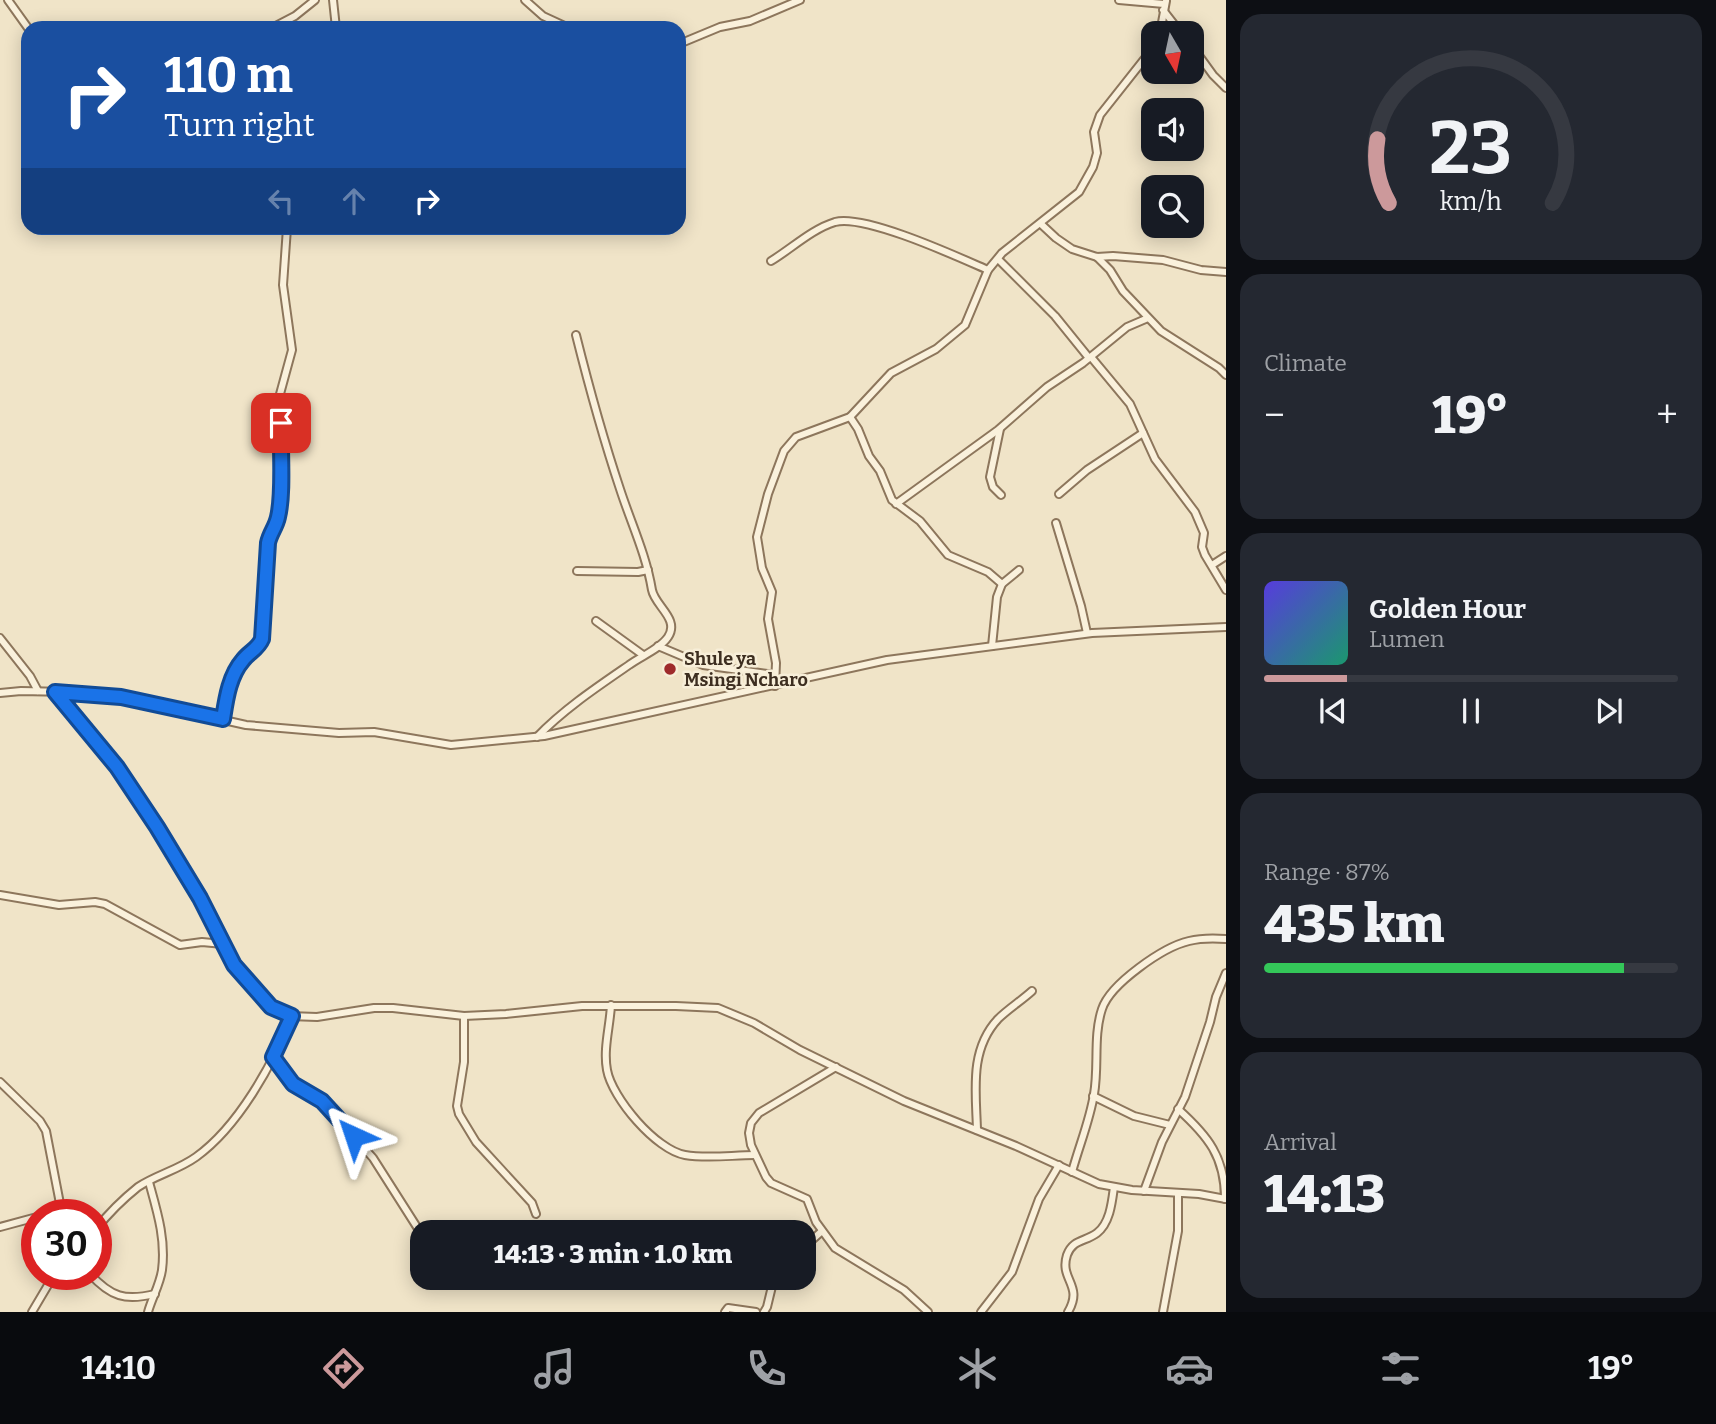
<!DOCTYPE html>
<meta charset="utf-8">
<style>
:root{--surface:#171b24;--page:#242831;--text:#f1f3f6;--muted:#9ea1a6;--line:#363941;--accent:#cc999b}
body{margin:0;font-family:Bitter,serif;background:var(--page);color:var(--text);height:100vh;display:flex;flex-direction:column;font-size:26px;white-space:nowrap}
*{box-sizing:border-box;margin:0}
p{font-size:23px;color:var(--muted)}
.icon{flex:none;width:38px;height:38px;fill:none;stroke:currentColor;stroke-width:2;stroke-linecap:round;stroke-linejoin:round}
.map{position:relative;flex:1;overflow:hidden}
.details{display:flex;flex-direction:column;gap:14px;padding:14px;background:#0d0f14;width:490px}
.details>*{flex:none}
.banner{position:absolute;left:21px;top:21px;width:665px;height:214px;border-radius:21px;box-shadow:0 4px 18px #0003;background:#1a4fa0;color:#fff;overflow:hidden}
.needle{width:46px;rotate:171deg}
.buttons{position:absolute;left:1141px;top:21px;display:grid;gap:14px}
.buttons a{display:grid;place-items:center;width:63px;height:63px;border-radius:14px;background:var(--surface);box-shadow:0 4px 18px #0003;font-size:35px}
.speed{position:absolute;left:21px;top:1199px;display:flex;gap:14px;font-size:35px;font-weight:700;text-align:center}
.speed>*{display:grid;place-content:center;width:91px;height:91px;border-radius:50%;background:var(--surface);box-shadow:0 4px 18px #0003;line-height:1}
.speed .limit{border:10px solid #d22;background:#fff;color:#111}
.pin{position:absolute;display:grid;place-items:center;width:60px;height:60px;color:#fff;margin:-30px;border-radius:14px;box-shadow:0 4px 10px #0006}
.me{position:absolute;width:77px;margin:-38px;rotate:318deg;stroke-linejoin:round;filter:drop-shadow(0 0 5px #0008)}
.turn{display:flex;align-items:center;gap:24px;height:147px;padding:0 28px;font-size:32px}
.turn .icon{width:91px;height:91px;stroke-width:2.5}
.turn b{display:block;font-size:49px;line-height:60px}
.lanes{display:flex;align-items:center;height:66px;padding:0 28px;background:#0003;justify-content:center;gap:35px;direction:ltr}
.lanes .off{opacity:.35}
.big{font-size:52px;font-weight:800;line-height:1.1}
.details .widget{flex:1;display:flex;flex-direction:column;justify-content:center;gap:10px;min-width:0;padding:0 24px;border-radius:21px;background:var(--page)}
.details .dial{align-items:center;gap:0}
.dial svg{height:182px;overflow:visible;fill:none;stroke:var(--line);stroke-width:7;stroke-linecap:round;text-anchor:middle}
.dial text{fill:var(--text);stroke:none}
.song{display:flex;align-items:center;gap:21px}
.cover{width:84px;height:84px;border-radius:10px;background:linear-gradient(135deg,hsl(250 70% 55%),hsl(160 70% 35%))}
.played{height:7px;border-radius:4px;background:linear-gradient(90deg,var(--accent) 20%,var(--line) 20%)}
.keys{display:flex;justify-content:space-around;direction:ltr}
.heat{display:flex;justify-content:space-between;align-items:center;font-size:38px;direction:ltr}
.charge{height:10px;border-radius:5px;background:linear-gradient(90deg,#34c759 87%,var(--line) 0)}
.trip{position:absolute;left:410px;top:1220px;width:406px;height:70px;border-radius:21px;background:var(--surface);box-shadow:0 4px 18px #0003;font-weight:800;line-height:70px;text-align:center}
.tabs{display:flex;height:112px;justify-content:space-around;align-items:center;background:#090b0e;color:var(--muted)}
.tabs .icon{width:49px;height:49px}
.tabs .selected{color:var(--accent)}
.tabs b{font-size:32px;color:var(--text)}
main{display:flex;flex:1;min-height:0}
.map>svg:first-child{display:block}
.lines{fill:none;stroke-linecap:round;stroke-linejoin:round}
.street-casing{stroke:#8d765c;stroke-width:10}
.street{stroke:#faf1dc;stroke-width:6}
.route-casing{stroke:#114b97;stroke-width:18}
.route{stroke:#1a73e8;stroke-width:12}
.poi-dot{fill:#9e2a2b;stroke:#f7eed8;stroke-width:2.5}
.labels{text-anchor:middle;stroke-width:5;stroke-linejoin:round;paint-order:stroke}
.poi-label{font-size:18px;font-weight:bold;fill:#3d2e20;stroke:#f7eed8;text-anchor:start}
</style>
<main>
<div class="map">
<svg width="1226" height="1312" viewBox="0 0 1226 1312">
<rect width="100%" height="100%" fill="#f0e4c8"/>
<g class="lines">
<defs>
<g id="street">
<polyline points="8,0 28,28"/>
<polyline points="333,0 336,28"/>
<polyline points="525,0 543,16 569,28"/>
<polyline points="1119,0 1164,4"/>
<polyline points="1163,10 1181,33"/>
<polyline points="272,28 295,16 315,0"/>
<polyline points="1160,33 1166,1"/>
<polyline points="679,44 720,27 750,21 800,0"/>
<polyline points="1192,46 1213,75 1226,88"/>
<polyline points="1041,224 1056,238 1072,249 1097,257 1113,256 1163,260 1201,270 1226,272"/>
<polyline points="1097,257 1110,270 1123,291 1161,331 1219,368 1226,375"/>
<polyline points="998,259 1055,316 1089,358"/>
<path d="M771 261C791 249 812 229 835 222 865 214 958 257 988 270"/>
<polyline points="1091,357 1130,404 1155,459 1195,512 1204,533 1202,547 1205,555 1226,590"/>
<polyline points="850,417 858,429 869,456 880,471 892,500 920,521 948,555 988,572 1002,584"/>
<polyline points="1000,429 990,477 993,487 1001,495"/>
<polyline points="1059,494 1087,470 1143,433"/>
<polyline points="896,504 998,430 1047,387 1083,363 1127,327 1148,318"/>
<polyline points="1056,523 1081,606 1087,633"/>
<polyline points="1212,565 1226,556"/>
<polyline points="577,571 638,572 648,570"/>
<polyline points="596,621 643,655"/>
<polyline points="0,638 30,676 38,691"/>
<polyline points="658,646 703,665 775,675"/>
<polyline points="992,646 997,597 1002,584 1019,570"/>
<polyline points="775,686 776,663 768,619 772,592 762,568 757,537 768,494 784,451 796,437 850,417 891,373 936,349 965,325 988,270 1002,253 1079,192 1093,167 1097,153 1094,132 1100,115 1153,48"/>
<polyline points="55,692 116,767 157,827 200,898 234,965 271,1008 289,1016 317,1017 374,1008 393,1008 464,1016 506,1014 582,1006 676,1006 718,1008 754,1023 800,1050 904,1101 1016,1146 1099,1184 1132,1190 1199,1194 1226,1199"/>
<polyline points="0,693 21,691 69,692 121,697 246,725 339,733 374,732 451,745 544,736 887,660 1092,633 1226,627"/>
<path d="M223 719C226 700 229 675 243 660 249 652 258 649 262 639L268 543C271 529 278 518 280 503V394L292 350 283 285 287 228"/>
<path d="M537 737C564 709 597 687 629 665 641 656 660 649 668 637 680 619 655 606 652 590 646 554 631 523 620 489 603 438 589 387 576 335"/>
<polyline points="0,895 59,905 95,902 105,904 180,945 202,942 223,944"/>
<path d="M611 1005C610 1026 603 1049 607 1070 612 1098 656 1150 685 1155 708 1159 732 1155 755 1155"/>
<polyline points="464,1016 464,1062 457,1106 459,1114 476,1142 532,1203 536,1214"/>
<polyline points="273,1057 293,1084 322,1101 373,1158 422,1235"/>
<polyline points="836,1067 759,1113 751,1123 749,1133 751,1145 766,1177 771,1183 807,1199 816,1222 835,1248 904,1290 928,1312"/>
<polyline points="0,1082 40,1121 46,1131 62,1214"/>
<polyline points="1093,1096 1134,1116 1170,1125"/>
<path d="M1178 1109C1208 1136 1225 1157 1225 1199"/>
<path d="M977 1130C976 1092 969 1050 998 1019 1008 1009 1021 1001 1032 991"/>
<path d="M1072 1172C1079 1146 1090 1120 1094 1094 1099 1066 1093 1036 1102 1009 1110 984 1163 947 1189 941 1201 938 1213 938 1226 939"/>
<polyline points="1144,1191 1162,1142 1185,1097 1210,1022 1216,997 1226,973"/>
<polyline points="0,1227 37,1217"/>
<path d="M96 1229C108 1214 123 1199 138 1187 156 1175 178 1170 196 1157 238 1127 273 1064 292 1016"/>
<polyline points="803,1248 822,1231"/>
<path d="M90 1274C111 1297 125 1301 155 1294"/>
<polyline points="32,1312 48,1285 59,1274"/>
<path d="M148 1312C152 1298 160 1284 162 1270 166 1239 157 1211 149 1182"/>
<polyline points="725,1312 728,1308 756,1312"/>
<polyline points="764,1312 767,1307 774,1278"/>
<polyline points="981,1312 1012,1272 1039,1199 1059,1165"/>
<path d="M1068 1312C1084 1285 1059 1280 1067 1255 1073 1239 1085 1242 1097 1233 1110 1223 1112 1202 1114 1187"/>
<polyline points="1163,1312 1178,1231 1178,1194"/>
</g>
</defs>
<!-- street casing -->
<use href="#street" class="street-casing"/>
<!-- street -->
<use href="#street" class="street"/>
</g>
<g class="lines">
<defs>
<path id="route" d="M281 423C280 450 284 492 278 517 276 527 270 533 268 543L262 639C258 649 249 652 243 660 229 676 226 700 223 719L121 697 55 692 117 767 157 827 200 898 234 965 271 1007 292 1016 273 1057 293 1084 322 1101 354 1136"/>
</defs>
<!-- route casing -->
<use href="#route" class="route-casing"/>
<!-- route -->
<use href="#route" class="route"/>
</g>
<!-- markers -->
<circle class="poi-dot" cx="670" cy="669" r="7"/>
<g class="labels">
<!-- poi labels -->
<g class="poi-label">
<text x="684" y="665">Shule ya<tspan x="684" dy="21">Msingi Ncharo</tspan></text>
</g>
</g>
</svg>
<div class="buttons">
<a><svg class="needle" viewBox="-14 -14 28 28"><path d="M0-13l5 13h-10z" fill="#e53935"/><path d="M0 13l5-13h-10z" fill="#9ea1a6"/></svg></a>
<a><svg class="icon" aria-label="sound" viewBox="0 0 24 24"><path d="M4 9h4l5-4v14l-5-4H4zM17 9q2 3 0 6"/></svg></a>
<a><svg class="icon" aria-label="search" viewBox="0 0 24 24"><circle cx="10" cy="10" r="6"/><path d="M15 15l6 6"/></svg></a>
</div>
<div class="speed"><div class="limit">30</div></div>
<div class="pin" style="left:281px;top:423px;background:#d93025"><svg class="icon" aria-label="arrive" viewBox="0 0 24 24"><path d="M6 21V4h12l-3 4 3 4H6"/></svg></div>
<svg class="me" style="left:354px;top:1136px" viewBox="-20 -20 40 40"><path d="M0-17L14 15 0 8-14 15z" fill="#1a73e8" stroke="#fff" stroke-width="4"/></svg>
<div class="trip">14:13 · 3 min · 1.0 km</div>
<div class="banner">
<div class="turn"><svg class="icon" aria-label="right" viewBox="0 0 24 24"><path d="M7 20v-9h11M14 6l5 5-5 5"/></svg><div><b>110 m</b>Turn right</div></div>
<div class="lanes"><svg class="icon off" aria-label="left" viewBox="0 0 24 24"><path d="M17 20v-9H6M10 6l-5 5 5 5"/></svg><svg class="icon off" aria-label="ahead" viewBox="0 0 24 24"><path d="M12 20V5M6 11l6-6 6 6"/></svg><svg class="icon" aria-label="right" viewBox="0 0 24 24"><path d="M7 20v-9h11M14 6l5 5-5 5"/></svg></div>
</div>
</div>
<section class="details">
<div class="widget dial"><svg viewBox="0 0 100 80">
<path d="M14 69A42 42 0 1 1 86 69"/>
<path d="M14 69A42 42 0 0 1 9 41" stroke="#cc999b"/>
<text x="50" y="56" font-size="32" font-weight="700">23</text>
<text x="50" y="72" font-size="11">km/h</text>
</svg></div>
<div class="widget"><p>Climate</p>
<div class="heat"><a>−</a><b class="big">19°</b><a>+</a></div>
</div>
<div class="widget">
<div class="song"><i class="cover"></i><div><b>Golden Hour</b><p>Lumen</p></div></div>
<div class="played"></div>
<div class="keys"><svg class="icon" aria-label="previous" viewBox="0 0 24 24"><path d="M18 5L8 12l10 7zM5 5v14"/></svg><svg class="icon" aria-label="pause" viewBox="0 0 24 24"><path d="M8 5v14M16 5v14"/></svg><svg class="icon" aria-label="next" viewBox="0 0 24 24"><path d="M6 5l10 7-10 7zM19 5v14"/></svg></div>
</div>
<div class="widget"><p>Range · 87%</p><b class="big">435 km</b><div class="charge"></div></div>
<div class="widget"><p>Arrival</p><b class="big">14:13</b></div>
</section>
</main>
<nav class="tabs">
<b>14:10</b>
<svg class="icon selected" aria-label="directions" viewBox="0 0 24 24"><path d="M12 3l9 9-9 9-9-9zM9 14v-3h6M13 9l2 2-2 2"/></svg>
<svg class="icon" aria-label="music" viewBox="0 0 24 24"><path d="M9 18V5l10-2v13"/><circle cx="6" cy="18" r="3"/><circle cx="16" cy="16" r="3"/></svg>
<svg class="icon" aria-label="phone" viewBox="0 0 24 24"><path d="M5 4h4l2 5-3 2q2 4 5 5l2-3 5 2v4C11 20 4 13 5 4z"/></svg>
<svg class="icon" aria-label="climate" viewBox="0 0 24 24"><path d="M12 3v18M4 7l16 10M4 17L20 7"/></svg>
<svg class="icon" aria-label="car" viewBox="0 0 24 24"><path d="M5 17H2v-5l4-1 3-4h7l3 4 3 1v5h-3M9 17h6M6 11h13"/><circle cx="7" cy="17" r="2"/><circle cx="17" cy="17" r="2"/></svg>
<svg class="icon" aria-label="filters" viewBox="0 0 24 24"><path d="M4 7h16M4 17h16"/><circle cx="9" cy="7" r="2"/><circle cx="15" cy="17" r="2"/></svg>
<b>19°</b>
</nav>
